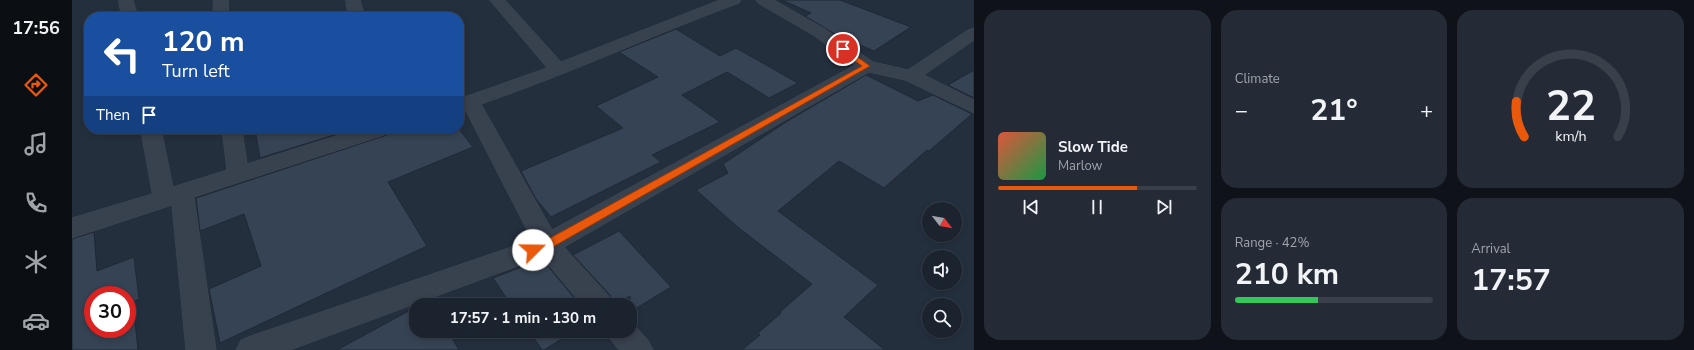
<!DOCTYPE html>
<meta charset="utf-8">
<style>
:root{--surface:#1b232e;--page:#242b36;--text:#f1f3f6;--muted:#a0a4aa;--line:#39404a;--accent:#ea580c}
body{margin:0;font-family:"Nunito Sans",sans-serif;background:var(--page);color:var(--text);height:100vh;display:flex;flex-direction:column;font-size:15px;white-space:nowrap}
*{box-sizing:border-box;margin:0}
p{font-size:13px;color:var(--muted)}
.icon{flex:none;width:22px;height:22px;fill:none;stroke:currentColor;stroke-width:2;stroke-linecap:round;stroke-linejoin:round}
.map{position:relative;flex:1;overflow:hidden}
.panel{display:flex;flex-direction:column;gap:10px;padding:10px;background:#0f1319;width:720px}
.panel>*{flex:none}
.hud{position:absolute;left:12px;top:12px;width:380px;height:122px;border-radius:16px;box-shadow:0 2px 6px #0003,0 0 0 1px var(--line);background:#1a4fa0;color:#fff;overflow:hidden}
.needle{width:26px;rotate:121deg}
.controls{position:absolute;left:850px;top:202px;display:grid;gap:8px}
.controls a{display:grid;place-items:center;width:40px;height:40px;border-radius:50%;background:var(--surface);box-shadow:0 2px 6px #0003,0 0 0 1px var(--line);font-size:20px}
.speed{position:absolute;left:12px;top:286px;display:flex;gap:8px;font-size:20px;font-weight:700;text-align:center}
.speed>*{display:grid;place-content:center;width:52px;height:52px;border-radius:50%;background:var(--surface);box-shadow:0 2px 6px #0003,0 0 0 1px var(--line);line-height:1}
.speed .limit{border:6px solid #d22;background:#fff;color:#111}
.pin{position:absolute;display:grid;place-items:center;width:34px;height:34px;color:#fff;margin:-17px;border:2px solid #fff;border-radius:50%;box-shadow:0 1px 4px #0007}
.me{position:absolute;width:44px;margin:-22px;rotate:68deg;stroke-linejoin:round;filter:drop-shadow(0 0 3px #0008)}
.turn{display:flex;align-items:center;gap:14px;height:84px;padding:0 12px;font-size:18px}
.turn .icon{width:52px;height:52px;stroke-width:2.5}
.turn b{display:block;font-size:28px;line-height:34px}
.then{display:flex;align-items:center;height:38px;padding:0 12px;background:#0003;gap:8px;font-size:15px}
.big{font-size:30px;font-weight:700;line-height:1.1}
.panel .widget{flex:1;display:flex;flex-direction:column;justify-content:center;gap:6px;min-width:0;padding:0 14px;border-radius:16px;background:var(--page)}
.panel .dial{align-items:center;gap:0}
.dial svg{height:104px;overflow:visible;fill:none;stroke:var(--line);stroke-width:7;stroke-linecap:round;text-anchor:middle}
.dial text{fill:var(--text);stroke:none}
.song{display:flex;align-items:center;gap:12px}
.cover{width:48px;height:48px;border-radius:6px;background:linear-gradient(135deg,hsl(10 70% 55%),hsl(140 70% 35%))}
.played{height:4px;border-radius:2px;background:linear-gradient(90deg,var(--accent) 70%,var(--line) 70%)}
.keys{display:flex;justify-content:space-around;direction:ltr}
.heat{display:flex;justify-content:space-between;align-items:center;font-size:22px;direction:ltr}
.charge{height:6px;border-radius:3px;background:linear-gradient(90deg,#34c759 42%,var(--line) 0)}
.panel .tiles{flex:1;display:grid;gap:10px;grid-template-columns:repeat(3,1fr)}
.widget:first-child{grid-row:span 2}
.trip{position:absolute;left:337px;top:298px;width:228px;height:40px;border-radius:16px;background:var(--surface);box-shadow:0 2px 6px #0003,0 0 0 1px var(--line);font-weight:700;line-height:40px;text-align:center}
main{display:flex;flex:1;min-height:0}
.dock{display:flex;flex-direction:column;width:72px;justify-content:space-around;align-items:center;background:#0b0e12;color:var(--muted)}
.dock .icon{width:28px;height:28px}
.dock .current{color:var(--accent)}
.dock b{font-size:18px;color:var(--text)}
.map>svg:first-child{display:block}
.building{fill:#364354;stroke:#1f2835;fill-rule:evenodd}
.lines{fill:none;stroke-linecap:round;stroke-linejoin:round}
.minor-casing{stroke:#414a57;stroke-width:1}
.minor{fill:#38414e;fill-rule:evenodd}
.route{fill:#ea580c;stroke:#983908}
</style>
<main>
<nav class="dock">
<b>17:56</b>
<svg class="icon current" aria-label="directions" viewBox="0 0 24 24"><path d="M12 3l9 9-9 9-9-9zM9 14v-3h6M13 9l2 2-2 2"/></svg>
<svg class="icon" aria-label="music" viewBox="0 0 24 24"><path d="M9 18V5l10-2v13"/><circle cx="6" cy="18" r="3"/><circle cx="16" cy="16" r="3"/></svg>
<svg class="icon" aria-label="phone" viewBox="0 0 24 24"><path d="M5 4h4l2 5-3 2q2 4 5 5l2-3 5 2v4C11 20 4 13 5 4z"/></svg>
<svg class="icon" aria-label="climate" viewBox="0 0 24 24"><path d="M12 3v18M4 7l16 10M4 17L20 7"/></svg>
<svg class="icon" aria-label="car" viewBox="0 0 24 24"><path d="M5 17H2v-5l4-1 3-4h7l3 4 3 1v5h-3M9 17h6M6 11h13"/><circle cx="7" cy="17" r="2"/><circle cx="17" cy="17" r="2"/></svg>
</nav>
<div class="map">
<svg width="902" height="350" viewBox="0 0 902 350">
<rect width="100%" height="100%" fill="#242f3e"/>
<!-- building -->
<g class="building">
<polygon points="710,0 768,0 839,27 802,51 761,33 733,16 739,13"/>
<polygon points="604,29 648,56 664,48 726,83 697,98 655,72 610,95 648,122 580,155 589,162 479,217 464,199 449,171 551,128 524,106 586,77 547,52"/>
<polygon points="902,70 902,98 876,85"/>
<polygon points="794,75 846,101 861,95 900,114 857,151 855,150 812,188 767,161 706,211 806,285 772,317 813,350 670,350 688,335 686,333 709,313 708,312 740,284 668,229 624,190 656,173 651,164 714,122"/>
<polygon points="183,129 281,129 188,158"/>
<polygon points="319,129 387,129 401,147 316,182 355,246 148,343 137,289 189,266 172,214 128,231 124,198 315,135"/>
<polygon points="547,231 599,287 558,312 558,296 542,305 538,295 501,255"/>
<path d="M22 232 25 271 62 257 67 299 61 302 66 350H0V239ZM21 295H55V329H21Z"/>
<polygon points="470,259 508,305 439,305 421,278"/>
<polygon points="344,307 344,331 376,331 387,350 265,350"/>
<polygon points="457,331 502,331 472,350 470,350"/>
</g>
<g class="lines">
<defs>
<g id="minor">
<polygon points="47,0 61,0 66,17 50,17"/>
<polygon points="142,0 156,0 157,17 141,17"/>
<polygon points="274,0 288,0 293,17 277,17"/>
<path d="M418 0H433L489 62 648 0H669L667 3C580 35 497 74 409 104L480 230 783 65 741 35 686 3 684 0H702L753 29 801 62 836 70 896 30 902 28V40L852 75 902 100V113L833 80 797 72 492 247 537 296 541 305H510L470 257 218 350H164L169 340 179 336 460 240 393 109 387 111V99L475 68Z"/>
<polygon points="69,129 89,129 101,187 155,170 150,129 170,129 175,164 286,129 318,129 315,134 122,197 144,350 114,350 100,205 0,238 0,218 80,194"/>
<polygon points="558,321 576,340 581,350 547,350 539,340 535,331 558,331"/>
</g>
</defs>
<!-- minor casing -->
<use href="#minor" class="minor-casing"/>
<!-- minor -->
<use href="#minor" class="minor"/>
</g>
<!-- route -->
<polygon class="route" points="768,48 773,48 798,66 479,248 461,254 457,253 455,250 457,247 471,242 790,66 768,50"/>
</svg>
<div class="controls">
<a><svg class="needle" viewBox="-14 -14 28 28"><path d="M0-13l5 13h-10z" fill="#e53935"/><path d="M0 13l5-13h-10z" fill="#a0a4aa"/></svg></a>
<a><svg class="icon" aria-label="sound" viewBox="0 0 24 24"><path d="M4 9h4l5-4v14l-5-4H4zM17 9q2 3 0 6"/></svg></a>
<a><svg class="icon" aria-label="search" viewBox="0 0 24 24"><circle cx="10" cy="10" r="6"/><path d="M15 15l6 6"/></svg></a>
</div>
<div class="speed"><div class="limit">30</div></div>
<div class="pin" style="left:771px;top:49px;background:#d93025"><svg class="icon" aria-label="arrive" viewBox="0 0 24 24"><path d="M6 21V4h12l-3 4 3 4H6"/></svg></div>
<svg class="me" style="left:461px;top:250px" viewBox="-20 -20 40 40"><circle r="19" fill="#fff"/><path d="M0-13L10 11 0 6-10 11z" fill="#ea580c"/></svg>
<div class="trip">17:57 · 1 min · 130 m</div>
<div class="hud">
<div class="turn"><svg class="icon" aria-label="left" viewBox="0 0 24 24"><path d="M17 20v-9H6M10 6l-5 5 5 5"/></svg><div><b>120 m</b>Turn left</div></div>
<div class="then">Then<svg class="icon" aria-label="arrive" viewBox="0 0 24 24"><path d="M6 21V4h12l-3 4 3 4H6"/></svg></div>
</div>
</div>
<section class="panel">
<div class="tiles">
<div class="widget">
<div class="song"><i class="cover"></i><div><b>Slow Tide</b><p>Marlow</p></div></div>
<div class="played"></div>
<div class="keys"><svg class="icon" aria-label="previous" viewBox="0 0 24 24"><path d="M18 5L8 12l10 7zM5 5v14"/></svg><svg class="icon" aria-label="pause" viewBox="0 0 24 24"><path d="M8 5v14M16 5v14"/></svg><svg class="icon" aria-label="next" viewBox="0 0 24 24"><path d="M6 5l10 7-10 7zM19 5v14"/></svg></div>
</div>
<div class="widget"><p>Climate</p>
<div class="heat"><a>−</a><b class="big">21°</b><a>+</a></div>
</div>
<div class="widget dial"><svg viewBox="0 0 100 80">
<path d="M14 69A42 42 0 1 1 86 69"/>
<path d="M14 69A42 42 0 0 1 8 42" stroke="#ea580c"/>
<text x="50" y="56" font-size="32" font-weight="700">22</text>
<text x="50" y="72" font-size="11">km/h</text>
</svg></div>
<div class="widget"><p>Range · 42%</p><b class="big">210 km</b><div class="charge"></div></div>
<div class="widget"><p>Arrival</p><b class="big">17:57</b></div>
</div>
</section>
</main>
